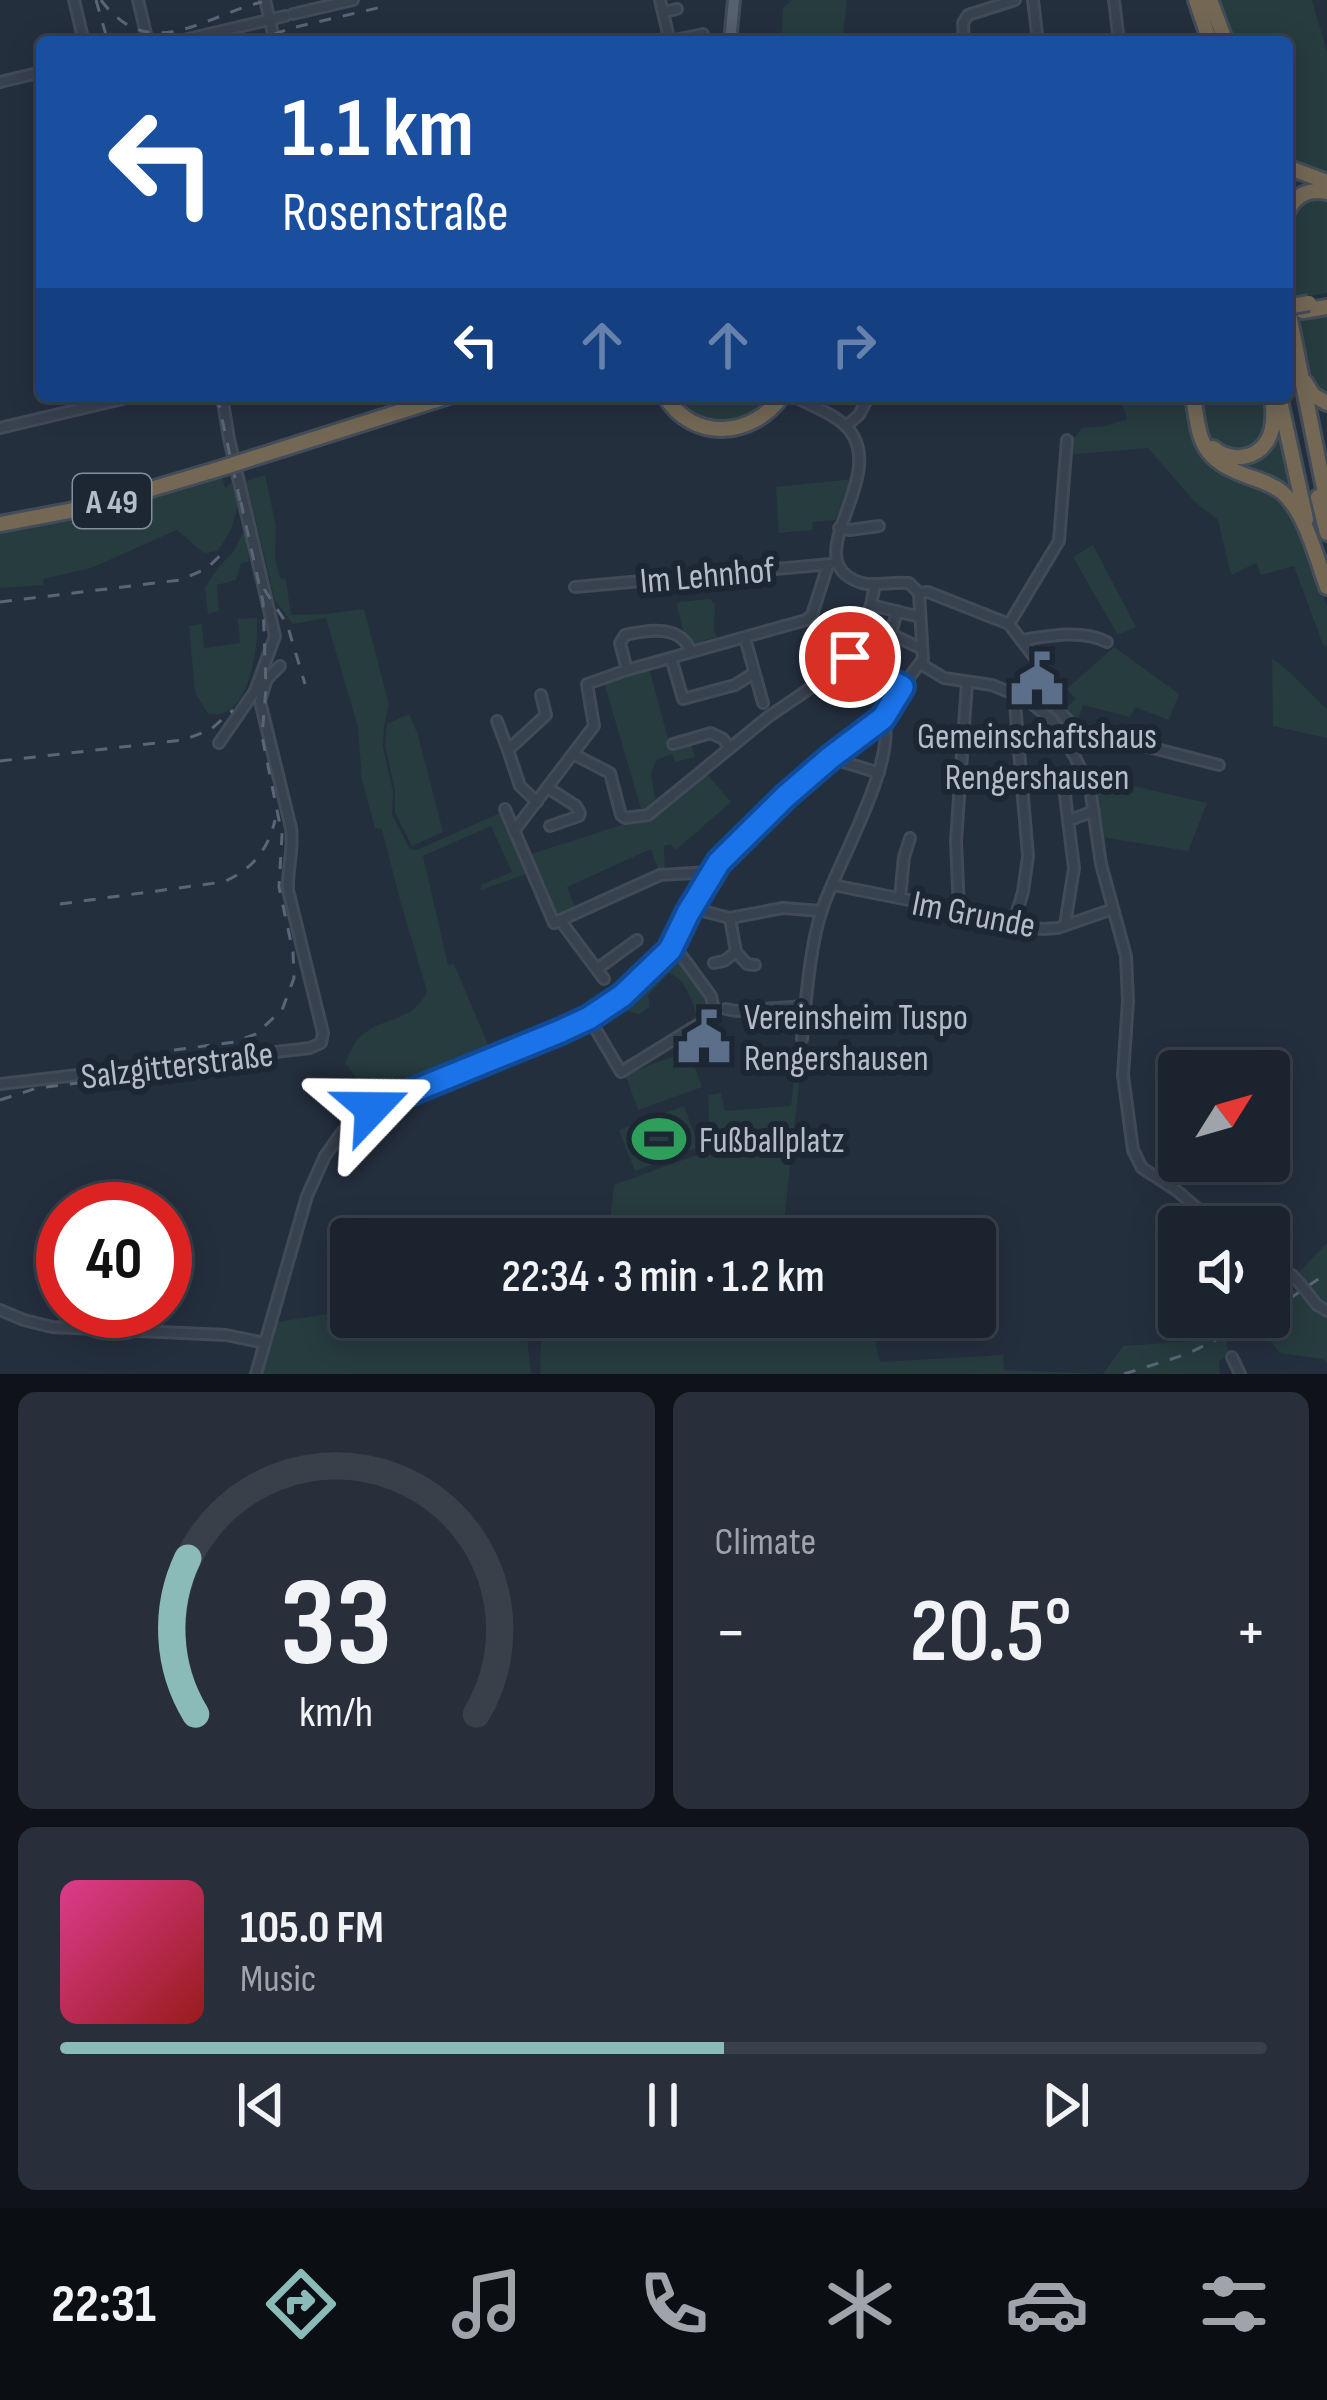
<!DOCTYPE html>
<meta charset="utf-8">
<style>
:root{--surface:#1b232e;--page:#282f3a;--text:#f1f3f6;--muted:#a0a4aa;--line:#39404a;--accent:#8bbbb9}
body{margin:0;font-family:"Sofia Sans Condensed",sans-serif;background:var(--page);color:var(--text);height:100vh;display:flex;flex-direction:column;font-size:45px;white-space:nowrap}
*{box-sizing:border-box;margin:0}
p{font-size:39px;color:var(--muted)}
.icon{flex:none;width:66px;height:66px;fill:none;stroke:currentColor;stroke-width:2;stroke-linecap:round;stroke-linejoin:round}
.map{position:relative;height:1374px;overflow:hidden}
.side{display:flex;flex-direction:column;gap:18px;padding:18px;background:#0f1319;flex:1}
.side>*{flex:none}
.hud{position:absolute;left:36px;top:36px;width:1257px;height:366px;border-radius:12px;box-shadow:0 6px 30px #0003,0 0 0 3px var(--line);background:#1a4fa0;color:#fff;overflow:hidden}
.needle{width:78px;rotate:53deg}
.tools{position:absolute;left:1158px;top:1050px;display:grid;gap:24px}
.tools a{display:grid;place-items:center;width:132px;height:132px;border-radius:12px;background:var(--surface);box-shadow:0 6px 30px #0003,0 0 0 3px var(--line);font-size:60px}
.speed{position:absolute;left:36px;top:1182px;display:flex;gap:24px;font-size:60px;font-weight:700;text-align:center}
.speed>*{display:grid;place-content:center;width:156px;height:156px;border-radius:50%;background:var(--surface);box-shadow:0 6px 30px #0003,0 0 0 3px var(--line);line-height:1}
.speed .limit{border:18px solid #d22;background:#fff;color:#111}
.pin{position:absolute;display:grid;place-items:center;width:102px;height:102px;color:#fff;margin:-51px;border:6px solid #fff;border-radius:50%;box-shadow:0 3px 12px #0007}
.me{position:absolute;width:132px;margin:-66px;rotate:67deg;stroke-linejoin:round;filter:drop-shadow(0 0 9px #0008)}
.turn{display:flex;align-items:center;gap:42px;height:252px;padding:0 48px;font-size:54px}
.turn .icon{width:156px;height:156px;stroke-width:2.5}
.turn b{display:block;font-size:84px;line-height:102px}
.lanes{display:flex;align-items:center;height:114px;padding:0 48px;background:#0003;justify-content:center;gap:60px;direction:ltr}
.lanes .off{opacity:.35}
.big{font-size:90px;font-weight:600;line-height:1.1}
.side .tile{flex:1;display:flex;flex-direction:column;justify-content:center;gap:18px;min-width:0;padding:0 42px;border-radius:18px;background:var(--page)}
.side .dial{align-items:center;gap:0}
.dial svg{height:312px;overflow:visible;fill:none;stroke:var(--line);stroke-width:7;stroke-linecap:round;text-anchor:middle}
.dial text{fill:var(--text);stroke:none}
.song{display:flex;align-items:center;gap:36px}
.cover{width:144px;height:144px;border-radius:18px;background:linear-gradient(135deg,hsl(330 70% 55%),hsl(0 70% 35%))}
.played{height:12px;border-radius:6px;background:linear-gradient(90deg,var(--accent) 55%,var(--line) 55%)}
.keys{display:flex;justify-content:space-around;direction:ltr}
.heat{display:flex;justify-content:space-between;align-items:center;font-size:66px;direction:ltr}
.side .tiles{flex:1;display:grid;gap:18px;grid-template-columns:1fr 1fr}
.tile:last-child{grid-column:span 2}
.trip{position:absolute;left:330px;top:1218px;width:666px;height:120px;border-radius:12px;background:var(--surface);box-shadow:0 6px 30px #0003,0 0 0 3px var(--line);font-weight:600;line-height:120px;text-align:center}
.menu{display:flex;height:192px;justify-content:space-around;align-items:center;background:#0b0e12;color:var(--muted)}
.menu .icon{width:84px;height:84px}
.menu .current{color:var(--accent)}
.menu b{font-size:54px;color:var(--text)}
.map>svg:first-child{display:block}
.green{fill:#263c3f}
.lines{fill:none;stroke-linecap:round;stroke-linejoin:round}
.minor-casing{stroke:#414a57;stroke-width:14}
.major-casing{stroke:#414a57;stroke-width:16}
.highway-casing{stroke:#434c59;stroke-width:20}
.minor{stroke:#38414e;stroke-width:8}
.major{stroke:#56606e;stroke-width:10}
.highway{stroke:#746855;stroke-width:14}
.rail{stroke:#5a6575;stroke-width:3;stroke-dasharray:12 12;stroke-linecap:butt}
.minor-bridge-casing{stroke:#414a57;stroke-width:14;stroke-linecap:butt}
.highway-bridge-casing{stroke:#434c59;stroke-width:20;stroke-linecap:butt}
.minor-bridge{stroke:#38414e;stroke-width:8}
.highway-bridge{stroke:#746855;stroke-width:14}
.route-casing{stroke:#114b97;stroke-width:30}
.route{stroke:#1a73e8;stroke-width:21}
.labels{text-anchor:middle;stroke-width:12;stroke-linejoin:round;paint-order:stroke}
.shield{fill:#1d2633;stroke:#878f9c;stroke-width:3}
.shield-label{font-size:33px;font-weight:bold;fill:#b4bcc9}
.street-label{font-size:36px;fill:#b4bcc9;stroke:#1d2633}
.poi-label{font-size:36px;fill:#b4bcc9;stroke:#1d2633;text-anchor:start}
</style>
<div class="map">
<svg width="1327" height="1374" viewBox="0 0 1327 1374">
<rect width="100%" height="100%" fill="#242f3e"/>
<!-- green -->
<g class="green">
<polygon points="792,0 847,0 842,42 781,42 783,8"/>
<polygon points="1215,0 1312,0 1327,52 1327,178 1287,165 1287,42 1230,42"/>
<polygon points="1309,195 1327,195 1327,293 1291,299 1287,267 1289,214"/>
<polygon points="1309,317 1327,317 1327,399 1309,385 1295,320"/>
<path d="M681 396H771C749 427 696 440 681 396Z"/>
<polygon points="1119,396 1190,396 1205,440 1252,458 1276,410 1300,508 1307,555 1327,606 1327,646 1323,645 1294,566 1261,575 1256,563 1231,575 1218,520 1195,502 1148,448 1067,455 1068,438 1075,437 1082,428 1106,426 1127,419"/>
<polygon points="1201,396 1270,396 1268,433 1250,452 1216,449 1205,426"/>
<polygon points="221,472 225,488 232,482 239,503 231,529 218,551 204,553 177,530 91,568 43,579 44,585 0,588 0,529"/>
<path d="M265 475 276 526 275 559 280 578 286 580 291 615 326 614 364 609 389 705 384 725 383 747 393 792 392 815 410 849 417 850 500 813 504 815 529 873 481 890V885L512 872 491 826 423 856 448 965 454 964 492 1054 390 1092 372 1100 345 1063C349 1055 354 1042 360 1037 381 1016 414 1023 427 991L401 904 382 829 375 828 362 780 358 727 326 618 293 624 275 601 246 481Z"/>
<polygon points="852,479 835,520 813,522 812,530 779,533 776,487"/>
<polygon points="245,529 249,562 241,563 236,580 217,585 219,611 208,614 205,587 218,568 234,551"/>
<polygon points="1093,545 1136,627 1118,635 1073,557"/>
<polygon points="710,599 715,604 714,628 718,641 714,638 705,640 704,647 691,650 684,634 677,605 679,602"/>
<path d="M257 618C259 646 249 723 208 714L195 692 189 626 202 624 204 648 240 643 238 619Z"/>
<polygon points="1114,647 1179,694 1169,720 1135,707 1130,717 1083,705 1075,728 1060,713 1076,699 1067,689"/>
<path d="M1272 658C1293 673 1308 692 1327 709V738L1273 726Z"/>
<polygon points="649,668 670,746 690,741 695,757 675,762 672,754 656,760 651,774 656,804 642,812 603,679"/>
<polygon points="409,714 418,735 443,832 412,846 395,812 395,791 385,746 387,724"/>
<polygon points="706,773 731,802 676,850 670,844 664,846 665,875 660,875 651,849 567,887 576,910 554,919 528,855 650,816"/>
<polygon points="1090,776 1207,803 1188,851 1101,837 1102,822"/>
<path d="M678 953 708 995 714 1009 698 1020C693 1003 686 979 669 973L648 995 650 1007 639 1014 627 1011 622 1005 638 996Z"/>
<polygon points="799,1038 804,1039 782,1239 608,1239 614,1185 710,1150 708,1095 721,1093 725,1111 791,1106"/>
<polygon points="689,1051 702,1087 638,1110 625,1074"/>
<polygon points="684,1106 699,1147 635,1171 619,1130"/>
<polygon points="1327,1243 1327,1308 1298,1273"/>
<path d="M1298 1288 1313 1307 1327 1316V1364L1324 1359 1279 1353C1275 1345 1265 1335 1258 1325L1226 1343 1230 1354 1219 1361 1220 1374H541L540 1368 542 1317H838V1325L871 1323 880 1362 1003 1355 1004 1370 1103 1374 1123 1346 1194 1341 1200 1335 1203 1321 1269 1317V1306Z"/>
<polygon points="351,1310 351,1317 525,1317 531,1374 262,1374 278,1322"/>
</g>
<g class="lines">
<defs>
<g id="minor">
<polyline points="74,0 84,42"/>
<polyline points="138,0 148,42"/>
<polyline points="265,0 275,42"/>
<polyline points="660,0 670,42"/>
<polyline points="1033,0 1038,42"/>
<polyline points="1114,0 1119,42"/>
<polyline points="663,12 677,9"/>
<polyline points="293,14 353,0"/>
<polyline points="670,41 703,34"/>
<polyline points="175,42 285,16"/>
<polyline points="964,42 963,23 968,15 1015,0"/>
<polyline points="0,82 42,72"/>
<polyline points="296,396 307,396"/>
<path d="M794 396C812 407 837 414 850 431 888 480 793 562 862 583 876 587 893 581 909 583L919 593 928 592 1009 624"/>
<polyline points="846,426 859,415 869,396"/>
<polyline points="0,428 135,396"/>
<polyline points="839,528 850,530 879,526"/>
<polyline points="575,587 831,564"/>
<polyline points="871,605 920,617"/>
<polyline points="897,611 891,634 922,649"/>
<polyline points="1009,624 1044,670 1052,703 1075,728 1219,765"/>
<polyline points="1009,624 1059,541 1067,440"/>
<polyline points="745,638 763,703"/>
<path d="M1021 640C1048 636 1082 629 1107 642"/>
<polyline points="671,658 683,699 735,685 754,673"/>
<polyline points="850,661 871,605 875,584"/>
<polyline points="850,661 902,687"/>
<polyline points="921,664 944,678 992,685 1026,699 1051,719 1075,757 1090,788 1101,864 1126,956 1128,1001 1123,1075 1133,1150 1142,1168 1176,1190 1219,1227"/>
<path d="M627 670 620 643 625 635C650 629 681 625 691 652"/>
<polyline points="497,721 508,750"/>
<polyline points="219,743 255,691 275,636 229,439 222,396"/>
<polyline points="673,744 711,733 723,739 730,748"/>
<polyline points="573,754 610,773 621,815 625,818 648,815 768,717 850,661"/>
<polyline points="831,758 879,773"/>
<polyline points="1063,779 1074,868 1065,925"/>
<polyline points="548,788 576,806 580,813 579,816 550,826"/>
<polyline points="537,802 520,786 508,750 546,715 541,695"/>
<polyline points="505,809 554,923 660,875 710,872"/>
<polyline points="1070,820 1094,811"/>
<polyline points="514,831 594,726 587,684 627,670 806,620 812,615 828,565"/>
<polyline points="833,885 959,910 995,922 1043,929 1058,928 1113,909"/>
<polyline points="900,898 904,857 910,838"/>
<polyline points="691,908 730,918 783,908 821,911"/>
<polyline points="959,910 956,841 967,682"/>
<polyline points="730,918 736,952 747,964 755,965"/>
<polyline points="560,920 604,979"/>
<polyline points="1013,925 1023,892 1028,856 1014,692"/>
<polyline points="714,963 724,961 736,952"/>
<polyline points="597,969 637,940"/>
<polyline points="726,1009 736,1011 805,1006"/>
<polyline points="589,1018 621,1072 715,1014 711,996 673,944"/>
<path d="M802 1039C806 1002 810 944 822 910 836 866 899 759 883 718"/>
<path d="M0 1084 310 1048 321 1043 323 1033 288 890C287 869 294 849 291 828L260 701 267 679 280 666"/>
<polyline points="1269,1264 1292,1275 1302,1286"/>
<polyline points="1310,1296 1317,1305 1327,1311"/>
<polyline points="0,1310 24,1320 52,1327 226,1335 265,1343"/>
<polyline points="1232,1357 1240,1374"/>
<polyline points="256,1374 307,1196 325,1156 342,1132 364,1113 395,1096 589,1018 622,996 651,972 670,950 688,913 720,862 776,805 889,712 902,687 923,659 919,593"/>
</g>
<polyline id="major" points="730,42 734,0"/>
<g id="highway">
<polyline points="1196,0 1210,42"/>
<polyline points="1210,0 1226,42"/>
<polyline points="1287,167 1327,182"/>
<path d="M1287 212C1295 195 1309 188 1327 192"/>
<polyline points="1287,305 1327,503"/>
<polyline points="1303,311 1327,307"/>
<polyline points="1305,382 1313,395 1327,403"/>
<path d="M665 396C693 442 752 438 782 396"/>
<path d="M1193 396C1200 442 1200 458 1247 476 1259 480 1272 484 1282 492 1306 513 1316 557 1327 587"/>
<polyline points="1279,396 1306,519"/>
<path d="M1213 448C1231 463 1260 460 1270 435 1275 423 1273 409 1273 396"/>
<polyline points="250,459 449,396"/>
<polyline points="1318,497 1327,533"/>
<polyline points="0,524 90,507 222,468"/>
</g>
</defs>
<!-- minor casing -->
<use href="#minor" class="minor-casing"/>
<!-- major casing -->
<use href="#major" class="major-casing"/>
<!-- highway casing -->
<use href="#highway" class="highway-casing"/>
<!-- minor -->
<use href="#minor" class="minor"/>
<!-- major -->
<use href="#major" class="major"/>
<!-- highway -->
<use href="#highway" class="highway"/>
<!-- rail -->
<g class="rail">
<polyline points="96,0 108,42"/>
<path d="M101 0C149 65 204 16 262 2"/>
<polyline points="296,27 386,6"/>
<polyline points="251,42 289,29"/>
<polyline points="217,396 240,501"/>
<polyline points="264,589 287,624 305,684"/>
<polyline points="0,602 180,580 206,569 227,549"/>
<polyline points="0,761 183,740 210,730 233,710"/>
<path d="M60 904 223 882C252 870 268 850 275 820"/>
<polyline points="174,1050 235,1042 256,1034 282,1010 294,978 293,952 279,887 282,835 262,736 266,688 263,602 238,489"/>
<polyline points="0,1100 37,1088 176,1071 218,1049"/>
<polyline points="1269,1313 1327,1273"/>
<polyline points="1124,1374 1187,1354 1263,1317"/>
</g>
<defs>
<polyline id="minor-bridge" points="1302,1286 1310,1296"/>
<g id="highway-bridge">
<polyline points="1287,307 1309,303"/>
<polyline points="222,468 250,459"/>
</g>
</defs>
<!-- minor-bridge casing -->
<use href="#minor-bridge" class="minor-bridge-casing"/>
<!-- highway-bridge casing -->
<use href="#highway-bridge" class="highway-bridge-casing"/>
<!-- minor-bridge -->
<use href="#minor-bridge" class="minor-bridge"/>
<!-- highway-bridge -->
<use href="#highway-bridge" class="highway-bridge"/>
</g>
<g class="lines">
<defs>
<polyline id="route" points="372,1108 561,1031 589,1018 622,996 670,950 688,913 719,862 786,796 830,758 883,718 902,687 850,661 850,657"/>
</defs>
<!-- route casing -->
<use href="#route" class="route-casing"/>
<!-- route -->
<use href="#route" class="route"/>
</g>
<!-- icons -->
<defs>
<symbol id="civic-bare" viewBox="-9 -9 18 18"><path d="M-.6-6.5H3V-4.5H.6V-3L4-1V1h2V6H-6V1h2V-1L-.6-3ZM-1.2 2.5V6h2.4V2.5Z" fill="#5c6f8a" stroke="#1d2633" stroke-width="2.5" paint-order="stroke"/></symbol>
<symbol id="stadium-bare" viewBox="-9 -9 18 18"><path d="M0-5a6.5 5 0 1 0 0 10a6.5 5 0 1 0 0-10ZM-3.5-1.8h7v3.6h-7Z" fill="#2e9e5b" stroke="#1d2633" stroke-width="2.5" paint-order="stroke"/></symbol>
</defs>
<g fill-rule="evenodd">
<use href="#civic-bare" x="999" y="641" width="76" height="76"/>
<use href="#civic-bare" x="666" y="999" width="76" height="76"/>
<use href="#stadium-bare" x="621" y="1101" width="76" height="76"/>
</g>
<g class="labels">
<!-- shield labels -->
<rect class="shield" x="73" y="474" width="78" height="54" rx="9"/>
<g class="shield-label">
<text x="112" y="513">A 49</text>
</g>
<!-- street labels -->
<g class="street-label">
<text transform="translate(707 574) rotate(-5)" y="13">Im Lehnhof</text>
<text transform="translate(974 913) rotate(11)" y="13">Im Grunde</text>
<text transform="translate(177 1064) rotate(-7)" y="13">Salzgitterstraße</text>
</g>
<!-- poi labels -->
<g class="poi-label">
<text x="1037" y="748" text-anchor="middle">Gemeinschaftshaus<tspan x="1037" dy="41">Rengershausen</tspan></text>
<text x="744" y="1029">Vereinsheim Tuspo<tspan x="744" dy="41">Rengershausen</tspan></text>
<text x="699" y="1152">Fußballplatz</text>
</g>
</g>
</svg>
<div class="tools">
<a><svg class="needle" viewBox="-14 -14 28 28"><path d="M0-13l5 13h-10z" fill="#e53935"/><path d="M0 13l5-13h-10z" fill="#a0a4aa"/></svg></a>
<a><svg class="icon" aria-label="sound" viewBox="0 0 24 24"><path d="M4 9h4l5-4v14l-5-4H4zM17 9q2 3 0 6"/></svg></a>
</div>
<div class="speed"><div class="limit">40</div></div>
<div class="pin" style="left:850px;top:657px;background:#d93025"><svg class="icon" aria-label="arrive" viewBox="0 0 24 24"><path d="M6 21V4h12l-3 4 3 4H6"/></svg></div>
<svg class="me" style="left:372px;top:1108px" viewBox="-20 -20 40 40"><path d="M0-17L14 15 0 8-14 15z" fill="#1a73e8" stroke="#fff" stroke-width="4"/></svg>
<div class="trip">22:34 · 3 min · 1.2 km</div>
<div class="hud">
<div class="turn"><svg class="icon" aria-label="left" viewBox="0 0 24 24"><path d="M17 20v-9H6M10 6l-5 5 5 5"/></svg><div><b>1.1 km</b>Rosenstraße</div></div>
<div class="lanes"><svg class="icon" aria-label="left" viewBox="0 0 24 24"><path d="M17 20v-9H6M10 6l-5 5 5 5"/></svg><svg class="icon off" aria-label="ahead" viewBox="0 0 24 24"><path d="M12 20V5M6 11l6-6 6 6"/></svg><svg class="icon off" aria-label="ahead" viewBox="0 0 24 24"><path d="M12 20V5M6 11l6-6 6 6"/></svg><svg class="icon off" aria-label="right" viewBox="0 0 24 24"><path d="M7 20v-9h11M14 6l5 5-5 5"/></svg></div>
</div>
</div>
<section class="side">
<div class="tiles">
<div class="tile dial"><svg viewBox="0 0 100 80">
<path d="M14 69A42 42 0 1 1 86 69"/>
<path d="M14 69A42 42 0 0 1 12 29" stroke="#8bbbb9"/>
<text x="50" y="56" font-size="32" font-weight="700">33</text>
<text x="50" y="72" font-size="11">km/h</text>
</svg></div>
<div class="tile"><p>Climate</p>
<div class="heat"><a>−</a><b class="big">20.5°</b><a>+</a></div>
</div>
<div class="tile">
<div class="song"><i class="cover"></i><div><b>105.0 FM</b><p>Music</p></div></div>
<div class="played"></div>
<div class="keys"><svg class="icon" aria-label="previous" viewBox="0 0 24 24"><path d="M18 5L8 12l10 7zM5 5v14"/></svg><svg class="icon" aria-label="pause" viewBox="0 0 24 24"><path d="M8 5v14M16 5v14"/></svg><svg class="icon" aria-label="next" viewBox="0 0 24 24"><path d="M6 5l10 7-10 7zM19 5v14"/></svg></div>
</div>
</div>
</section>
<nav class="menu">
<b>22:31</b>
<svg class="icon current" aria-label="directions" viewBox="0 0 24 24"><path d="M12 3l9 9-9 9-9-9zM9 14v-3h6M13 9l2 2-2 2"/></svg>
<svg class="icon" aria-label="music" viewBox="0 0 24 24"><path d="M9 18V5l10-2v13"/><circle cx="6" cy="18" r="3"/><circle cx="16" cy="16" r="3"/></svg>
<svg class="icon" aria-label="phone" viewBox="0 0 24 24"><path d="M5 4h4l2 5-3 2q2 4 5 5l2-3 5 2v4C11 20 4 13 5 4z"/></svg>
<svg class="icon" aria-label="climate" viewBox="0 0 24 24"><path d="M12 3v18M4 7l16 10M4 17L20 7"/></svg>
<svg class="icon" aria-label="car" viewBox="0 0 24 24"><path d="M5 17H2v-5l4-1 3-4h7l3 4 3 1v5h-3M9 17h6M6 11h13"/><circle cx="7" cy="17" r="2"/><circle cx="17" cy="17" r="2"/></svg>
<svg class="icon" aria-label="filters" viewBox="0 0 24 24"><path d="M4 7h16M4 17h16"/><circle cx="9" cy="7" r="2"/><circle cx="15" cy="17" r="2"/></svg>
</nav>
